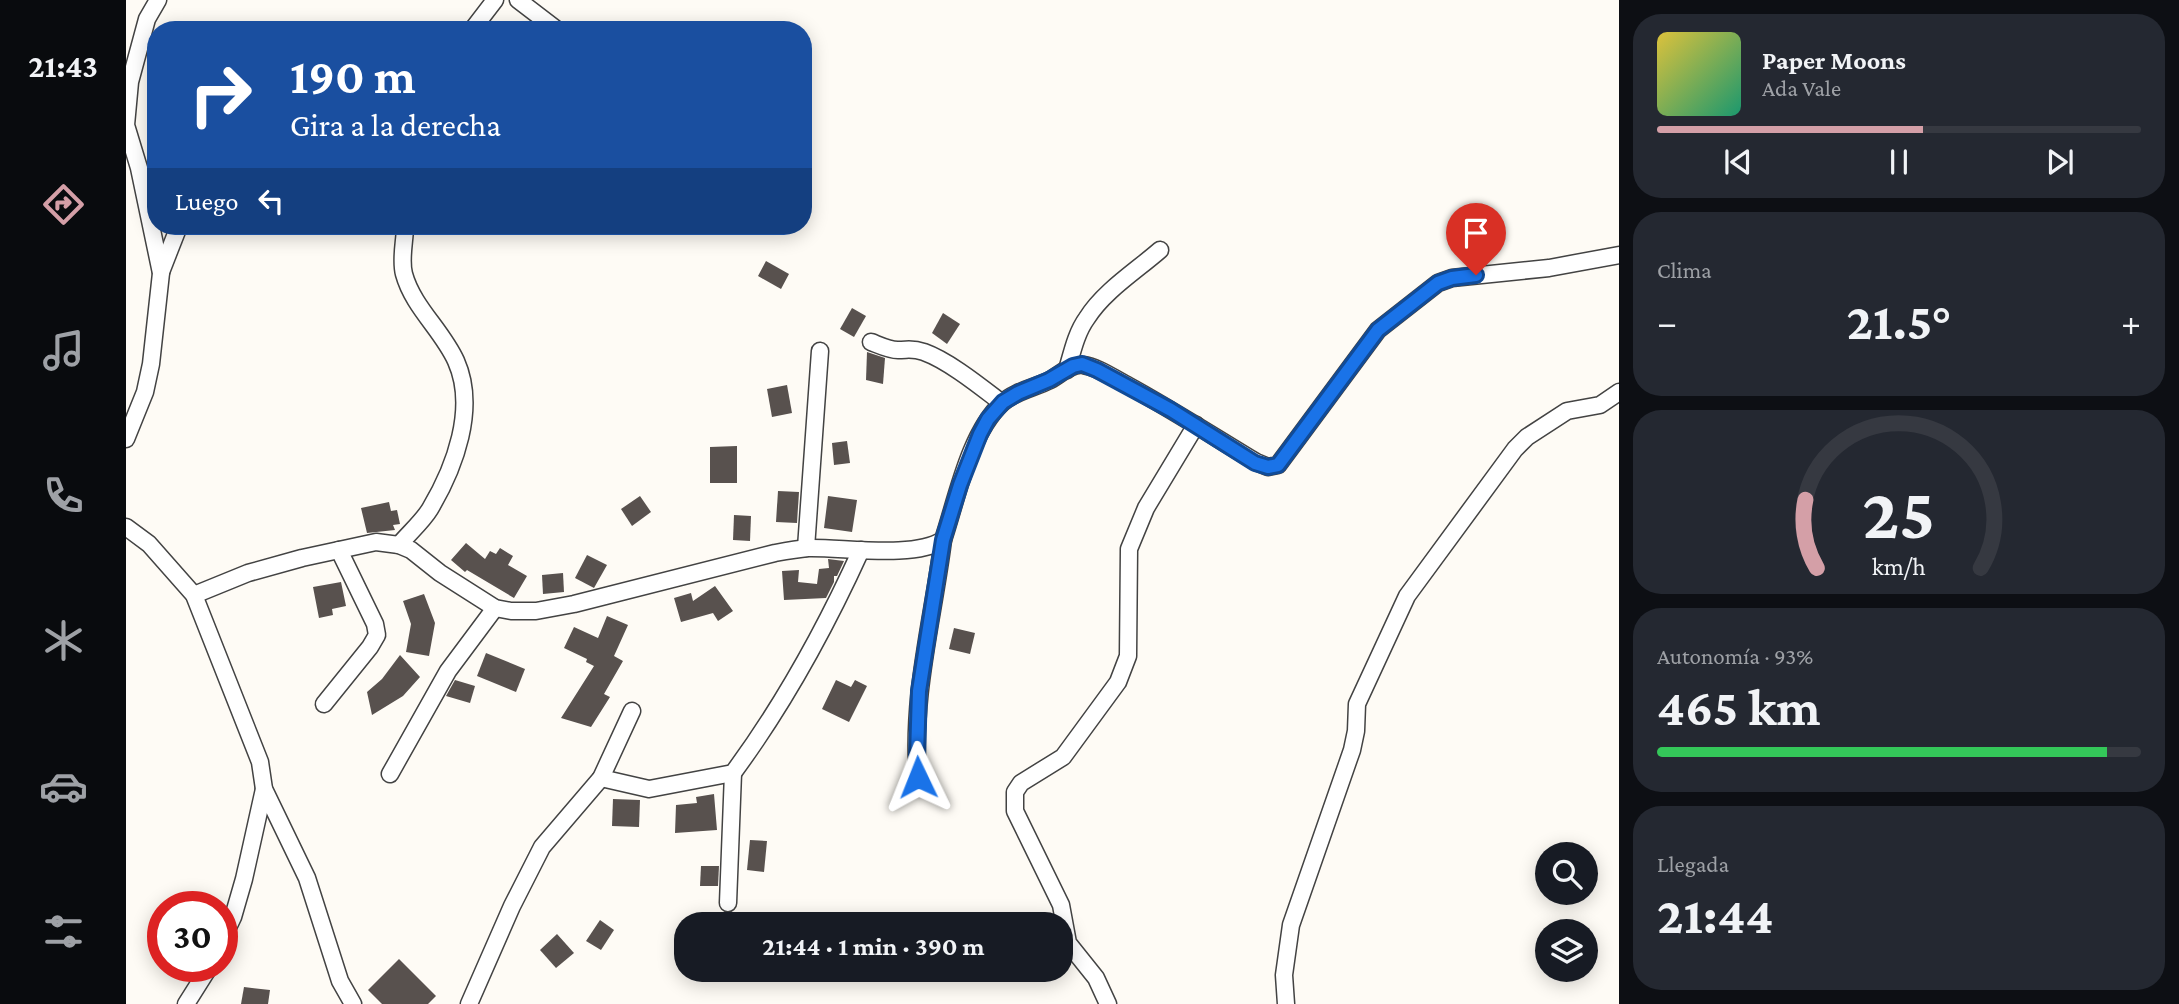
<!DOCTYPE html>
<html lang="es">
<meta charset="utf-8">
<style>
:root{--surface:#171b24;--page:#242831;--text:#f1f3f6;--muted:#9ea1a6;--line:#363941;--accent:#d49fa7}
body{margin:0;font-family:"Crimson Pro",serif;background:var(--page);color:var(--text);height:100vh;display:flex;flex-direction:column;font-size:26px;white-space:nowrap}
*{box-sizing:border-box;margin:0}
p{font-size:23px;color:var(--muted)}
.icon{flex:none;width:38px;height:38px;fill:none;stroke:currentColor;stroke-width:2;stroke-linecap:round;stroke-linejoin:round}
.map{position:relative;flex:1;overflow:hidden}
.side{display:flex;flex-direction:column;gap:14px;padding:14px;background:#0d0f14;width:560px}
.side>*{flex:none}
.hud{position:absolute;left:21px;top:21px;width:665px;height:214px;border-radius:28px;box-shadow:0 4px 18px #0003;background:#1a4fa0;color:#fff;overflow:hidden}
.fabs{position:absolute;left:1409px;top:842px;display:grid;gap:14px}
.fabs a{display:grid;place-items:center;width:63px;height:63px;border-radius:50%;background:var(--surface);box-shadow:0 4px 18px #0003;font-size:35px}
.speed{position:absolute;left:21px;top:891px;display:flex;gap:14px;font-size:35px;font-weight:700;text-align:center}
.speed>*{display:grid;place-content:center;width:91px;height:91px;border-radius:50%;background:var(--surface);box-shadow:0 4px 18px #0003;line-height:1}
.speed .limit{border:10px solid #d22;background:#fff;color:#111}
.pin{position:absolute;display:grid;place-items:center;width:60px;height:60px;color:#fff;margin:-72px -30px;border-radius:50% 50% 50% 0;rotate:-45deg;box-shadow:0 0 7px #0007}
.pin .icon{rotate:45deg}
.me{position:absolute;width:77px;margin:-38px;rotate:358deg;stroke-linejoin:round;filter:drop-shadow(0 0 5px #0008)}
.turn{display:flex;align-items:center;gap:24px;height:147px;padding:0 28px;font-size:32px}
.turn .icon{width:91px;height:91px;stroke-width:2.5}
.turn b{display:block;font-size:49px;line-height:60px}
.then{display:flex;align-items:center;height:66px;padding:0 28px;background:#0003;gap:14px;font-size:26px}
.big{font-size:52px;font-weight:700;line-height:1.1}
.side .widget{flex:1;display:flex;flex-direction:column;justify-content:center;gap:10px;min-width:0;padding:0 24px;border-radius:28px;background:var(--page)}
.side .dial{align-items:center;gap:0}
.dial svg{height:182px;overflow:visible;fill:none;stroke:var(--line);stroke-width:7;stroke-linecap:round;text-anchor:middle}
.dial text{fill:var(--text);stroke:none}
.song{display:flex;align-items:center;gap:21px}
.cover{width:84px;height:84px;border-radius:10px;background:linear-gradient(135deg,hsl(50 70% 55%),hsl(160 70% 35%))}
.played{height:7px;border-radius:4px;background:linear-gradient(90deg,var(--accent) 55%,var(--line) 55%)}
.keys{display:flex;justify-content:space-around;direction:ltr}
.heat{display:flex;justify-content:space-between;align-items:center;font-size:38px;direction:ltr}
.charge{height:10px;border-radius:5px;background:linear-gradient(90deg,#34c759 93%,var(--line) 0)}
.trip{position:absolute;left:548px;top:912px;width:399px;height:70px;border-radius:28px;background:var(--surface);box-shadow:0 4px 18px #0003;font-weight:700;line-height:70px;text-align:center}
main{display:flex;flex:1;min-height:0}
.tab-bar{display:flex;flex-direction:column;width:126px;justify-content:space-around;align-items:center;background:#090b0e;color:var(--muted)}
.tab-bar .icon{width:49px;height:49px}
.tab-bar .on{color:var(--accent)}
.tab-bar b{font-size:32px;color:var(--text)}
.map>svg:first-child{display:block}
.building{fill:#58514e}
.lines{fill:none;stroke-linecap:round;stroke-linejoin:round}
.minor-casing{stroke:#434343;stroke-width:19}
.minor{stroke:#fff;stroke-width:16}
.route-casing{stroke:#114b97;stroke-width:18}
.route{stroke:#1a73e8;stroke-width:12}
</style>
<main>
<nav class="tab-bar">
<b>21:43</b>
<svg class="icon on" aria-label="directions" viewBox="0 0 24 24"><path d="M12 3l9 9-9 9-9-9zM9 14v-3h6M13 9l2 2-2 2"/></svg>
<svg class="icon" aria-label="music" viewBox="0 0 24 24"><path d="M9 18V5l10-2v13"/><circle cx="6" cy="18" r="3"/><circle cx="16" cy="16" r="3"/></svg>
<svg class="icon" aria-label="phone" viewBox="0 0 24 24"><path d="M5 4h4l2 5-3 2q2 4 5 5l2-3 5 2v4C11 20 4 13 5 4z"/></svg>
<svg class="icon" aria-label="climate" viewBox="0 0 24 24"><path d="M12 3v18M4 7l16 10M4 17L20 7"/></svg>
<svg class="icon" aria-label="car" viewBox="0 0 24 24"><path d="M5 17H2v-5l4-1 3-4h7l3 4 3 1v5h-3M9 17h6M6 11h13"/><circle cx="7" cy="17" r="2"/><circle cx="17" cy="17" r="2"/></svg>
<svg class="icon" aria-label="filters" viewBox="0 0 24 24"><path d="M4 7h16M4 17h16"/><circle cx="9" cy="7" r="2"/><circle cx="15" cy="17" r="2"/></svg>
</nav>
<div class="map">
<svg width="1493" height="1004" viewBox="0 0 1493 1004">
<rect width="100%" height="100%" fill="#fefbf5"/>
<!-- building -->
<g class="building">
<polygon points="640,261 663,274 655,289 632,276"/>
<polygon points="726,308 740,316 728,337 714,329"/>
<polygon points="817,313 834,324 821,344 806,333"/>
<polygon points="741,352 759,358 757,384 740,380"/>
<polygon points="661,385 666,413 646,417 641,389"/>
<polygon points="721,441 724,463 708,465 706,443"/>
<polygon points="611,446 611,483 584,483 584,447"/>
<polygon points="652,491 673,492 671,523 650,522"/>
<polygon points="514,496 525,512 506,526 495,509"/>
<polygon points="702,496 731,500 726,532 698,528"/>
<polygon points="263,502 265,511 271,510 274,524 267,525 269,530 241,533 235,508"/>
<polygon points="608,515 625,516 624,541 607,540"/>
<polygon points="340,543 359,559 364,551 370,554 374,548 387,556 382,565 401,576 388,598 341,570 339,572 325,560"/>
<polygon points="461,555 481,565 468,588 449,578"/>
<polygon points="702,559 718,561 711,576 708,576 708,582 700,598 658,600 656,571 673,570 672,582 691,584 693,569 703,568"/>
<polygon points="437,573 438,592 417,594 416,575"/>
<polygon points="215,582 220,606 206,609 207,615 193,618 187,587"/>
<polygon points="589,586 607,611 592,621 587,613 555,622 548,598 565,593 567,601"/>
<polygon points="298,594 309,623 303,656 280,652 285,624 277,601"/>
<polygon points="481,616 502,625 488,656 497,661 478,694 484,697 465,727 435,718 468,666 460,662 461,659 438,648 448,627 472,638"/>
<polygon points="828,628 849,633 844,654 823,649"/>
<polygon points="360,653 399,669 390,692 351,676"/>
<polygon points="274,655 294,677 277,696 246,715 241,692 256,679"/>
<polygon points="329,680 349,686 344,703 320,696"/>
<polygon points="710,680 725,687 729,680 741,686 723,722 696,709"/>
<polygon points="588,794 591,830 549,833 550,805 571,803 570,797"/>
<polygon points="487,799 514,800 513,827 486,826"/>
<polygon points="624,840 641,841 638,872 621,870"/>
<polygon points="575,866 593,866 592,886 574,886"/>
<polygon points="474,920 488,930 475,950 460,941"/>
<polygon points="431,934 448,953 430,968 414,950"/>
<polygon points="273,959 310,996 302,1004 256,1004 242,990"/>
<polygon points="118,987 144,990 142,1004 115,1004"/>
</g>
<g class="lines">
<defs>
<g id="minor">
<polyline points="392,0 430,29"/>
<polyline points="346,30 369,0"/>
<polyline points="35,272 53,226"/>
<path d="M745 342C753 345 763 350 772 350 783 350 786 348 798 352 823 361 855 387 876 403"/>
<path d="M941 370C946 353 950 333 961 318 978 291 1010 271 1034 250"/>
<polyline points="0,439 19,392 25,364 35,273 13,168 0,125 4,82 21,19 32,0"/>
<polyline points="0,527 23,544 68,595 134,762 138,789 181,878 214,981 227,1004"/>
<path d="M273 545C283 533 296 522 304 509 329 467 351 408 330 361 316 330 287 307 278 274 274 259 279 241 279 226"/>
<polyline points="680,548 694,351"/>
<path d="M68 595 122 573 176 558 250 542 273 545 285 550 314 573 369 608 385 611H410L448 604 649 553C660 551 671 549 682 548 717 547 788 559 817 540 831 498 843 434 876 403 889 391 908 388 924 380 934 375 945 363 957 365 972 367 987 378 1001 385 1045 409 1087 436 1130 462L1142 467 1152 465 1252 330 1312 283 1326 278 1423 268 1493 255"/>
<polyline points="198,704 244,647 251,635 249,624 213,550"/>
<polyline points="264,774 322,671 369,608"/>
<path d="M792 777C785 697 807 619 817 540"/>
<path d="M475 778 523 789 607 773C658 704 700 627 735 550"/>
<polyline points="602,903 607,773"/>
<polyline points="96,940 107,917 118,879 138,789"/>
<polyline points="60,1004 84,966"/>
<polyline points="343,1004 386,906 416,847 475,778 506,711"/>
<polyline points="982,1004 970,978 942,943 935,905 889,811 889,792 895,783 937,757 992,682 1002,656 1003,549 1020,508 1070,425"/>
<polyline points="1160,1004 1158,975 1165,925 1226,750 1230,731 1231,704 1281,596 1389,449 1401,437 1441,411 1474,405 1493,392"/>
</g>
</defs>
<!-- minor casing -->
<use href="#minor" class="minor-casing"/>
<!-- minor -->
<use href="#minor" class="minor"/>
</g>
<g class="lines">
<defs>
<polyline id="route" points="792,777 791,756 793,691 817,540 834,485 854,434 862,419 877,402 892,393 923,380 947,366 956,364 971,370 1045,410 1129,463 1142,467 1152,465 1252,330 1312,283 1326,278 1350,275"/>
</defs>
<!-- route casing -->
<use href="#route" class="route-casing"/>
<!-- route -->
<use href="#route" class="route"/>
</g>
</svg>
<div class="fabs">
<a><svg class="icon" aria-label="search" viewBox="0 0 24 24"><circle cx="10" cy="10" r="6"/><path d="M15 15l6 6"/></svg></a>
<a><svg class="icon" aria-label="layers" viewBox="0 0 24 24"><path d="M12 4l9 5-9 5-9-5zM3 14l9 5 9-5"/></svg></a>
</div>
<div class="speed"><div class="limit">30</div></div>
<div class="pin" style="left:1350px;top:275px;background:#d93025"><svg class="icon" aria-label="arrive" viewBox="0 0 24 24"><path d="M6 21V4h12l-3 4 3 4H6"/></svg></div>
<svg class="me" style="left:792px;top:777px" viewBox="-20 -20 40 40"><path d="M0-17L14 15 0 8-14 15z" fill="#1a73e8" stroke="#fff" stroke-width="4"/></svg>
<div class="trip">21:44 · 1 min · 390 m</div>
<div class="hud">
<div class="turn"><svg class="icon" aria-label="right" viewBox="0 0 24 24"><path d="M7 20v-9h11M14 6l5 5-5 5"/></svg><div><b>190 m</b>Gira a la derecha</div></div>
<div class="then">Luego<svg class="icon" aria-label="left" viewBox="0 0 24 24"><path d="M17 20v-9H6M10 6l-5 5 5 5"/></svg></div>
</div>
</div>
<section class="side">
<div class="widget">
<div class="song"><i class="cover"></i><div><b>Paper Moons</b><p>Ada Vale</p></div></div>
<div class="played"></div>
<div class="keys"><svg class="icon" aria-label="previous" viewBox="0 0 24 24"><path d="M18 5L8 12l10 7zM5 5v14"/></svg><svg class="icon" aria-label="pause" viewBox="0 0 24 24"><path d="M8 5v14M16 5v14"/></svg><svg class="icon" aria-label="next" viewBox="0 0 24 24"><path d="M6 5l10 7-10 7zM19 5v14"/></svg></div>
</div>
<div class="widget"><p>Clima</p>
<div class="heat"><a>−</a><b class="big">21.5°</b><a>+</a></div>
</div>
<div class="widget dial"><svg viewBox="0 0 100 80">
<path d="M14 69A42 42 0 1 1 86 69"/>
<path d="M14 69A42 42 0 0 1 9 39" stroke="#d49fa7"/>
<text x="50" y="56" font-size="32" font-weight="700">25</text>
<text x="50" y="72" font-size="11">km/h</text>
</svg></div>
<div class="widget"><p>Autonomía · 93%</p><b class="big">465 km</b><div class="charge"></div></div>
<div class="widget"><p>Llegada</p><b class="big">21:44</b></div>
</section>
</main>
